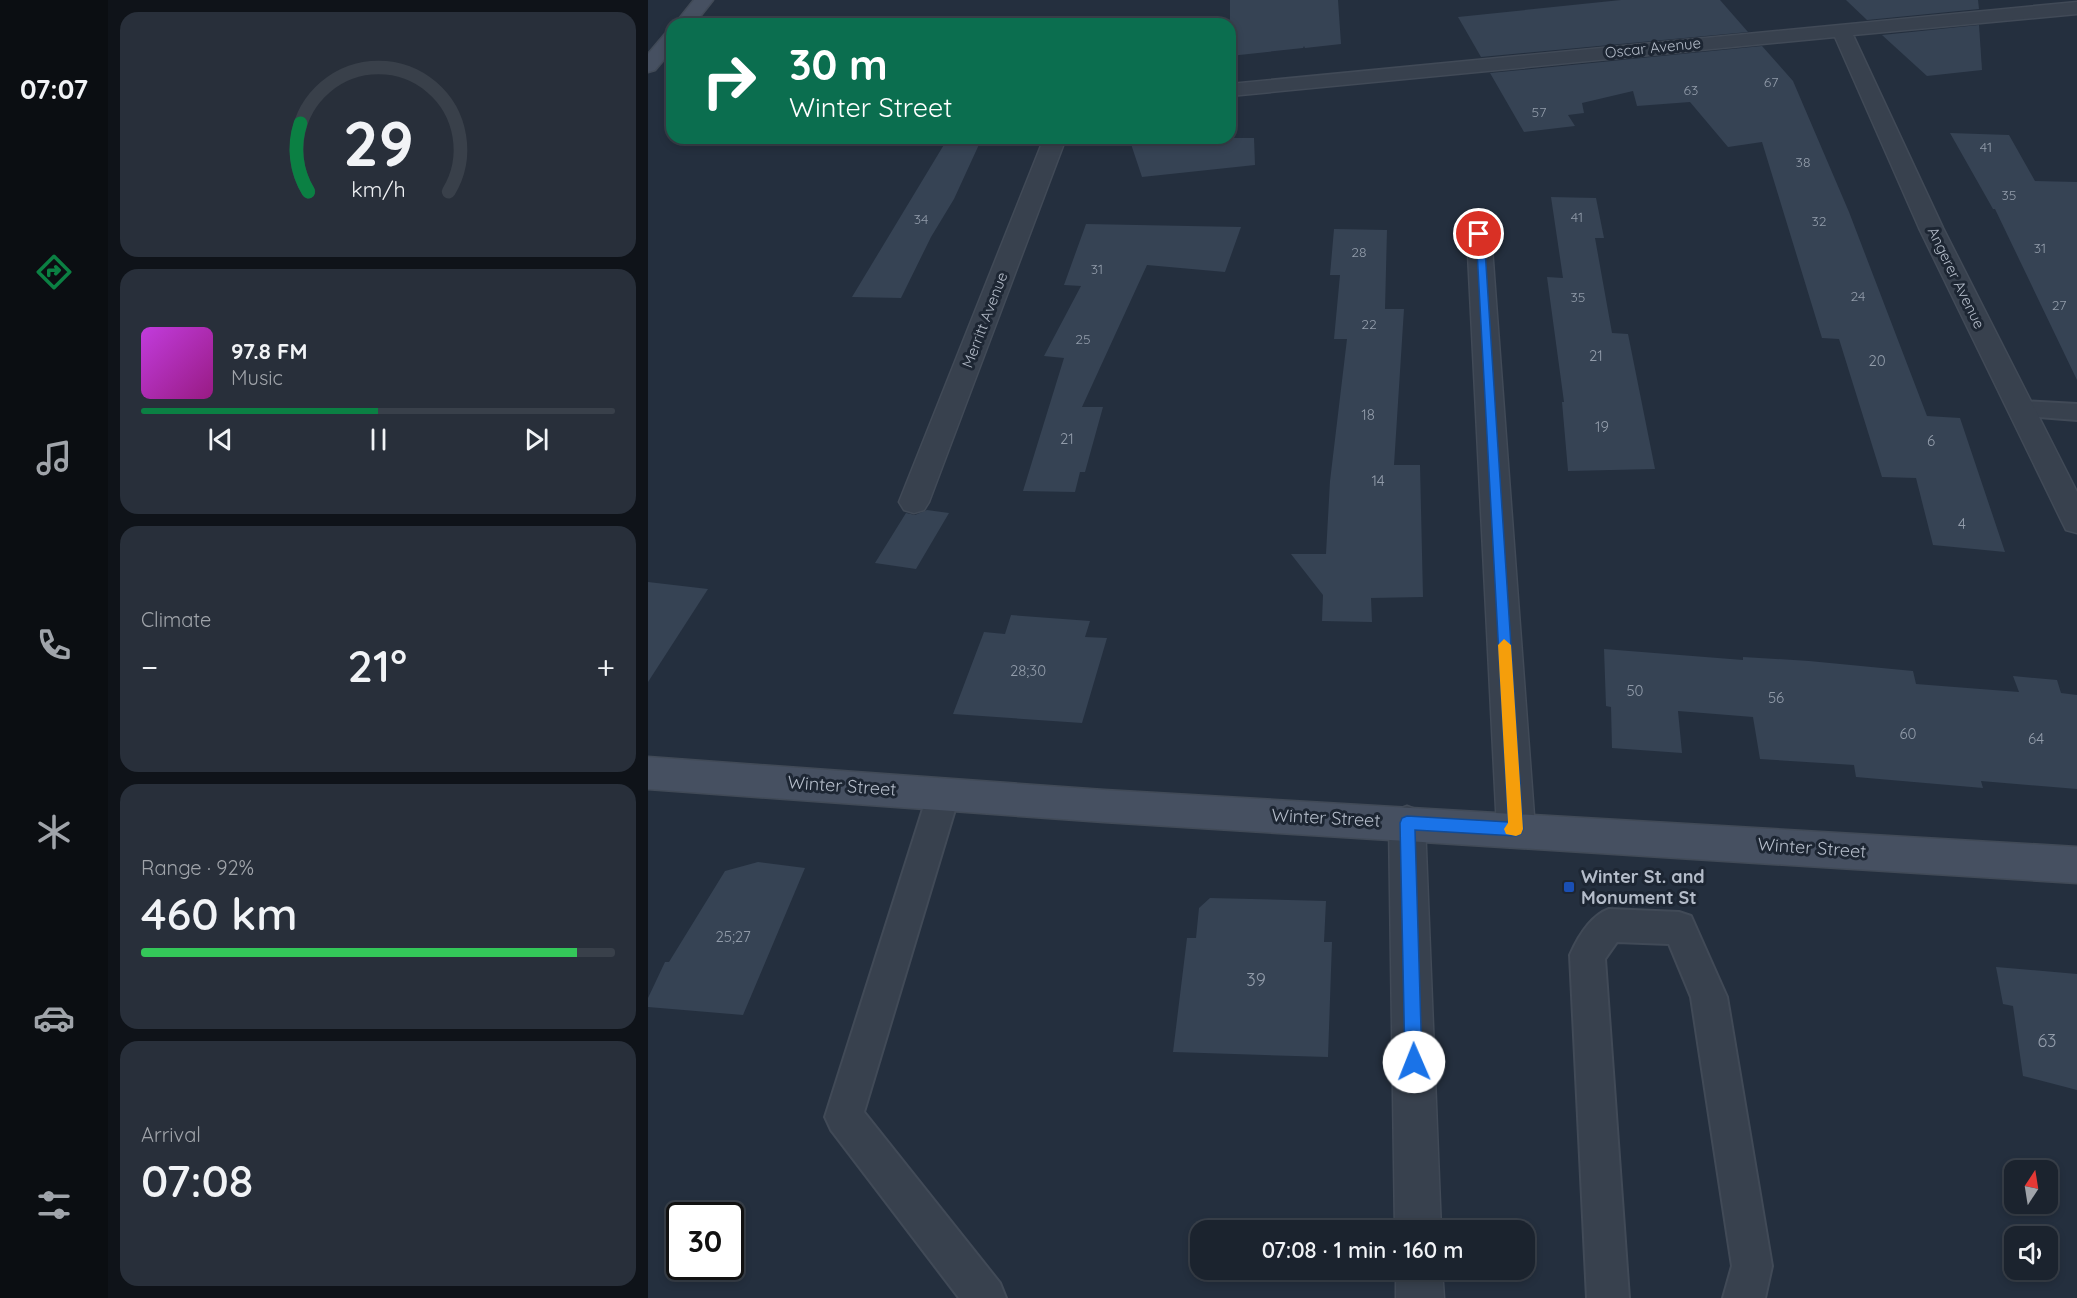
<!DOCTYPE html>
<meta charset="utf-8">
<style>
:root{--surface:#1b232e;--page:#282f3a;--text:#f1f3f6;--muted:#a0a4aa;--line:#39404a;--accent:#0b8043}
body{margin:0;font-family:Quicksand,sans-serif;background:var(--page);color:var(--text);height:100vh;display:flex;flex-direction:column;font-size:22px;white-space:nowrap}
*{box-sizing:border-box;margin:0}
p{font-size:20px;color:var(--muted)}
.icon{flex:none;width:33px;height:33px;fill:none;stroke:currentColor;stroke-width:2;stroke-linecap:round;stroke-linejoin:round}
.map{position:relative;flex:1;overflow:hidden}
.side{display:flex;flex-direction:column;gap:12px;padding:12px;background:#0f1319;width:540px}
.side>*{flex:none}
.guide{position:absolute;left:18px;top:18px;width:570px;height:126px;border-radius:18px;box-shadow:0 3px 9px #0003,0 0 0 2px var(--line);background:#0b6e4f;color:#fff;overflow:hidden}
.needle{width:39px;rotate:12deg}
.controls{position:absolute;left:1356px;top:1160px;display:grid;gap:12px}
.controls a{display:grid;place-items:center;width:54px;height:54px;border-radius:12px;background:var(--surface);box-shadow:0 3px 9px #0003,0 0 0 2px var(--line);font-size:30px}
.speed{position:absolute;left:18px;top:1202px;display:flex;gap:12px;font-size:30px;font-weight:700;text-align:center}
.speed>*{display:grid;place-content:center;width:78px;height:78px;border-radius:50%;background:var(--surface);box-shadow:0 3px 9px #0003,0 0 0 2px var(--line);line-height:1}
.speed .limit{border:3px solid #111;border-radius:9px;background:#fff;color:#111}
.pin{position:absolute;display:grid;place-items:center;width:51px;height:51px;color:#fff;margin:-26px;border:3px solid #fff;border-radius:50%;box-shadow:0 2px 6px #0007}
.me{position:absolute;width:66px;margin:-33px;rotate:359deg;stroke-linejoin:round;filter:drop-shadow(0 0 4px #0008)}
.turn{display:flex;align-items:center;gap:21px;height:126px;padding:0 24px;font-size:27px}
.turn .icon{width:78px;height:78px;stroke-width:2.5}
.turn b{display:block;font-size:42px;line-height:51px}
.big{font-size:45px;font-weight:600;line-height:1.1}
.side .card{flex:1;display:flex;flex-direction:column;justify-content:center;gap:9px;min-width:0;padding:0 21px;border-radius:18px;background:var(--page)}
.side .dial{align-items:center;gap:0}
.dial svg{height:156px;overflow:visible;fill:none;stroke:var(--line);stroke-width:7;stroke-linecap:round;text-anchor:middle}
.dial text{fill:var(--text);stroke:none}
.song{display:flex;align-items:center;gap:18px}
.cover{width:72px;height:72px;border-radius:9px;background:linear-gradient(135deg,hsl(290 70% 55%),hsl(310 70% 35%))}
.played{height:6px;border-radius:3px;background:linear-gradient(90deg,var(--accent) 50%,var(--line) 50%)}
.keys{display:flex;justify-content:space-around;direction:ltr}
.heat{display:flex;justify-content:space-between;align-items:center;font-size:33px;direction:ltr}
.charge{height:9px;border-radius:4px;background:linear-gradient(90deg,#34c759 92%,var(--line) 0)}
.trip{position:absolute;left:542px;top:1220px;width:345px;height:60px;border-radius:18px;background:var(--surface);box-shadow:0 3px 9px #0003,0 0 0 2px var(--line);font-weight:600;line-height:60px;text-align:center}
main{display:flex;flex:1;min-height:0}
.menu{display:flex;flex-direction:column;width:108px;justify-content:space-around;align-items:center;background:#0b0e12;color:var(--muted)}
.menu .icon{width:42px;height:42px}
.menu .active{color:var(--accent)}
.menu b{font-size:27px;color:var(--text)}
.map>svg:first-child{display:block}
.building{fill:#364354}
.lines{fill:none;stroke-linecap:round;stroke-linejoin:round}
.lane-casing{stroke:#414a57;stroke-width:4}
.street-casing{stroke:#414a57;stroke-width:3}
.secondary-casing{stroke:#414a57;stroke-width:3}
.lane{fill:#38414e;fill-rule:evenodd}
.street{fill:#38414e;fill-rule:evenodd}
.secondary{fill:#465061;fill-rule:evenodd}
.route{fill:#1a73e8;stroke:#114b97;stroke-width:1.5}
.slow{fill:#f59e0b}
.transit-dot{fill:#1a4fb4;stroke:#1d2633;stroke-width:2}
.labels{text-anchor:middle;stroke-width:6;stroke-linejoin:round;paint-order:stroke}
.far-number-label{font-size:14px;fill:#929caa}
.far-street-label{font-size:15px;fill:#b4bcc9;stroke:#1d2633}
.number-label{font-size:15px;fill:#929caa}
.street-label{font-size:18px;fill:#b4bcc9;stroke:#1d2633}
.poi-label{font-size:18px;font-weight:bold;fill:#b4bcc9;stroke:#1d2633;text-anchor:start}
.near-number-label{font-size:18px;fill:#929caa}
</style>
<main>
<nav class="menu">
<b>07:07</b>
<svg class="icon active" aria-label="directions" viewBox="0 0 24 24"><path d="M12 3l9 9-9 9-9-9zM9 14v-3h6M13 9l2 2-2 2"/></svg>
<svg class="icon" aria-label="music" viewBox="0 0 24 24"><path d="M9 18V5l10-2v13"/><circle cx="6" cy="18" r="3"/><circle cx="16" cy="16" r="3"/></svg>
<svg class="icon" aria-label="phone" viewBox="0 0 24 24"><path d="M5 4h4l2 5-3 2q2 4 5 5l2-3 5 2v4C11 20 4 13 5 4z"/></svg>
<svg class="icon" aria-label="climate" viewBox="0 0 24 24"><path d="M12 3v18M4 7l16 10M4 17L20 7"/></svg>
<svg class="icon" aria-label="car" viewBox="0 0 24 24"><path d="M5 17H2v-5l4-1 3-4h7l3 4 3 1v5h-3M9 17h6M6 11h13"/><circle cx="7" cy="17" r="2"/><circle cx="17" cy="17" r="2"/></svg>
<svg class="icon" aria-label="filters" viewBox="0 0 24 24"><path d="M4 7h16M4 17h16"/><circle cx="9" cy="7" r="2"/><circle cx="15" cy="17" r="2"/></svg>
</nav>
<section class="side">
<div class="card dial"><svg viewBox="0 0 100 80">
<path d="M14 69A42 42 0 1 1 86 69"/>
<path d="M14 69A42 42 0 0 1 10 34" stroke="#0b8043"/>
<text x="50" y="56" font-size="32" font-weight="700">29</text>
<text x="50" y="72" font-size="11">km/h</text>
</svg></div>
<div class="card">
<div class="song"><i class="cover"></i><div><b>97.8 FM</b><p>Music</p></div></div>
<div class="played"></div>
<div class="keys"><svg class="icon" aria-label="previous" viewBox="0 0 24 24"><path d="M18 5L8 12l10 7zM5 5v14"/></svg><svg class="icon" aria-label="pause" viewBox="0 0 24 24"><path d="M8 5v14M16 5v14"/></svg><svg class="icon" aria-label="next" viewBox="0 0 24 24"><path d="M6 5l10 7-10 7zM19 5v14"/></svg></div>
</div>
<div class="card"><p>Climate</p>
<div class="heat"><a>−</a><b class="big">21°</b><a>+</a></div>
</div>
<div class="card"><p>Range · 92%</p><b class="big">460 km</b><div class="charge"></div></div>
<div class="card"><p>Arrival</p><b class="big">07:08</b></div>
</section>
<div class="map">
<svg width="1429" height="1298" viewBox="0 0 1429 1298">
<rect width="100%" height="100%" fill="#242f3e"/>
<!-- building -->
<g class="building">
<polygon points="582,0 690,0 693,44 657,48 656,46 655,48 582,56"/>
<polygon points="973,0 1072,0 1100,32 833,57 810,17"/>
<polygon points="1198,0 1330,0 1331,9 1219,20"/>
<polygon points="1331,25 1334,70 1279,76 1234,35"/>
<polygon points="1114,46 1145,81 1201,212 1279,416 1312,418 1357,552 1285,545 1268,478 1234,477 1191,339 1174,338 1114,142 1080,147 1042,102 989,106 985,91 934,103 936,113 920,115 927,126 876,132 842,73"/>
<polygon points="1302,133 1361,135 1387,181 1429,182 1429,380 1347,209 1345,209"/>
<polygon points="300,138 334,138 306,199 283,237 253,298 204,297"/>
<polygon points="481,138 606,138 607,165 494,177"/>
<polygon points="903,197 948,198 956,238 947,238 964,333 980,334 1007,469 920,471 914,402 916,402 899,277 915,278"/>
<polygon points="438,224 593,227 577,272 499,265 434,407 455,407 437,472 432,472 427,492 375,491 416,358 396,356 433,286 416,285"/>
<polygon points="686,229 739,230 737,309 756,309 746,465 772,465 775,597 723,598 724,622 674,621 675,595 643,554 678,554 682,481 699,339 686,339 692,275 682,275"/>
<polygon points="279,510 301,513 268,569 227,563 258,513 267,515"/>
<polygon points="0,582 60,589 0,682"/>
<polygon points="363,615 442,621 437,637 459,638 434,723 305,714 336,632 357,634"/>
<polygon points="956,649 1095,660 1095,657 1161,661 1265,671 1268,684 1371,692 1365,676 1409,680 1413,693 1429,695 1429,789 1333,781 1335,788 1208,777 1206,765 1112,759 1105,717 1030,711 1034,753 964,748 963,707 958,706"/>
<polygon points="110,862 157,868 95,1015 0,1007 0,998 17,962 21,962 77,871"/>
<polygon points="562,898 678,901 676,942 684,942 680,1057 525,1052 539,938 548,938 551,908"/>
<polygon points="1348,967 1429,974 1429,1090 1375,1076 1365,1006 1355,1004"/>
</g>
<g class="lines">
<defs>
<g id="lane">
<polygon points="1373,401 1429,404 1429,420 1365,415 1361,409 1365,403"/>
<polygon points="296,779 307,783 312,793 216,1112 352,1283 358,1298 311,1298 183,1130 177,1117 280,793 285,783"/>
<path d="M961 909 1031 912 1043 916 1079 997 1124 1266 1117 1298H1075L1084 1266 1043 997 1021 944 969 942 957 959 981 1298H939L922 955C930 937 942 916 961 909Z"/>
</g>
<g id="street">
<polygon points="1429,2 1429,14 1205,35 1295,228 1429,492 1429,533 1418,530 1414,522 1271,228 1187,37 582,96 582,84"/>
<polygon points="396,138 418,138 281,502 276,510 266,513 256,510 251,502"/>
<polygon points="831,227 839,229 843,234 887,829 881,841 868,846 855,841 849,829 819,234 823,229"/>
<polygon points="759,806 772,811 777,823 793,1230 747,1230 741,823 746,811"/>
<polygon points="748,1269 794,1269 796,1298 748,1298"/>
</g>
<g id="secondary">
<polygon points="46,0 65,0 46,24 27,24"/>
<polygon points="24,32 24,50 7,70 0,72 0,54 17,34"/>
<polygon points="0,757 456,790 1429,847 1429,883 456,822 0,789"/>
</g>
</defs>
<!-- lane casing -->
<use href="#lane" class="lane-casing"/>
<!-- street casing -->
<use href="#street" class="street-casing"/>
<!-- secondary casing -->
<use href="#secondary" class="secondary-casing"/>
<!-- lane -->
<use href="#lane" class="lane"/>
<!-- street -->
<use href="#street" class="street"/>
<!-- secondary -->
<use href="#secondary" class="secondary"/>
</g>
<!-- route -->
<polygon class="route" points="828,232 836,234 875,829 873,834 868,836 767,830 774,1062 772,1068 766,1071 759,1068 757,1062 752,823 754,818 759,816 860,822"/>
<!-- slow -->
<polygon class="slow" points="856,639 863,645 875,829 873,834 868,836 858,834 856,829 860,823 850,645"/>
<!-- markers -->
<rect class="transit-dot" x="915" y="881" width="12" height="12" rx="3"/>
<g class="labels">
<!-- far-number labels -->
<g class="far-number-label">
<text x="1123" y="87">67</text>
<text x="1043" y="95">63</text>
<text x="891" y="117">57</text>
<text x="1338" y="152">41</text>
<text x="1155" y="167">38</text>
<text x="1361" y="200">35</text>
<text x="929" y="222">41</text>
<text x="273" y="224">34</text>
<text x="1171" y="226">32</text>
<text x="1392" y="253">31</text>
<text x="711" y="257">28</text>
<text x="449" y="274">31</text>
<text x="1210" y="301">24</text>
<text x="930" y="302">35</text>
<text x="1411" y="310">27</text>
<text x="721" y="329">22</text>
<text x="435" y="344">25</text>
</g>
<!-- far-street labels -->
<g class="far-street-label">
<text transform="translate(1005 48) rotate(-6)" y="5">Oscar Avenue</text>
<text transform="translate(1308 278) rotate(64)" y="5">Angerer Avenue</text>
<text transform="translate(337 320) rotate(-69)" y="5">Merritt Avenue</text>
</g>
<!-- number labels -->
<g class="number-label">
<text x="948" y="361">21</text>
<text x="1229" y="366">20</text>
<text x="720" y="420">18</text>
<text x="954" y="432">19</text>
<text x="419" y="444">21</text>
<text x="1283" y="446">6</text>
<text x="730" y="486">14</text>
<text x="1314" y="529">4</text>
<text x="380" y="676">28;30</text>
<text x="987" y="696">50</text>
<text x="1128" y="703">56</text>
<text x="1260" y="739">60</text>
<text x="1388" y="744">64</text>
<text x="85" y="942">25;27</text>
</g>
<!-- street labels -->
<g class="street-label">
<text transform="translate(194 786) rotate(4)" y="6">Winter Street</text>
<text transform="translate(678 818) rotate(3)" y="6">Winter Street</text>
<text transform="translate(1164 848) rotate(4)" y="6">Winter Street</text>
</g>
<!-- poi labels -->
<g class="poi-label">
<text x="933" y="883">Winter St. and<tspan x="933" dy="21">Monument St</tspan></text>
</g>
<!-- near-number labels -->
<g class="near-number-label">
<text x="608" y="986">39</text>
<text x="1399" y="1047">63</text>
</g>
</g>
</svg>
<div class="controls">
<a><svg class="needle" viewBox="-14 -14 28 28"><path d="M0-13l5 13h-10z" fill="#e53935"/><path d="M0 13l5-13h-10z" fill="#a0a4aa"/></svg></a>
<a><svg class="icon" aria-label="sound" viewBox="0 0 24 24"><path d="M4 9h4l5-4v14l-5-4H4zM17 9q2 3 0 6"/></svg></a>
</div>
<div class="speed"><div class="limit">30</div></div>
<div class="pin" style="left:831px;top:234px;background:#d93025"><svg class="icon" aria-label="arrive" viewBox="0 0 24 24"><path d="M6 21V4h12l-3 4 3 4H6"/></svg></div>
<svg class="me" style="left:766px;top:1062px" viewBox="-20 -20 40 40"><circle r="19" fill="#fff"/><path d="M0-13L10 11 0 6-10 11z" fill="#1a73e8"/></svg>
<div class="trip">07:08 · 1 min · 160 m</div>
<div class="guide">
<div class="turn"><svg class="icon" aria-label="right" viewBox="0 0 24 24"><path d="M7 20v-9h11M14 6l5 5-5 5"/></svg><div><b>30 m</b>Winter Street</div></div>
</div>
</div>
</main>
